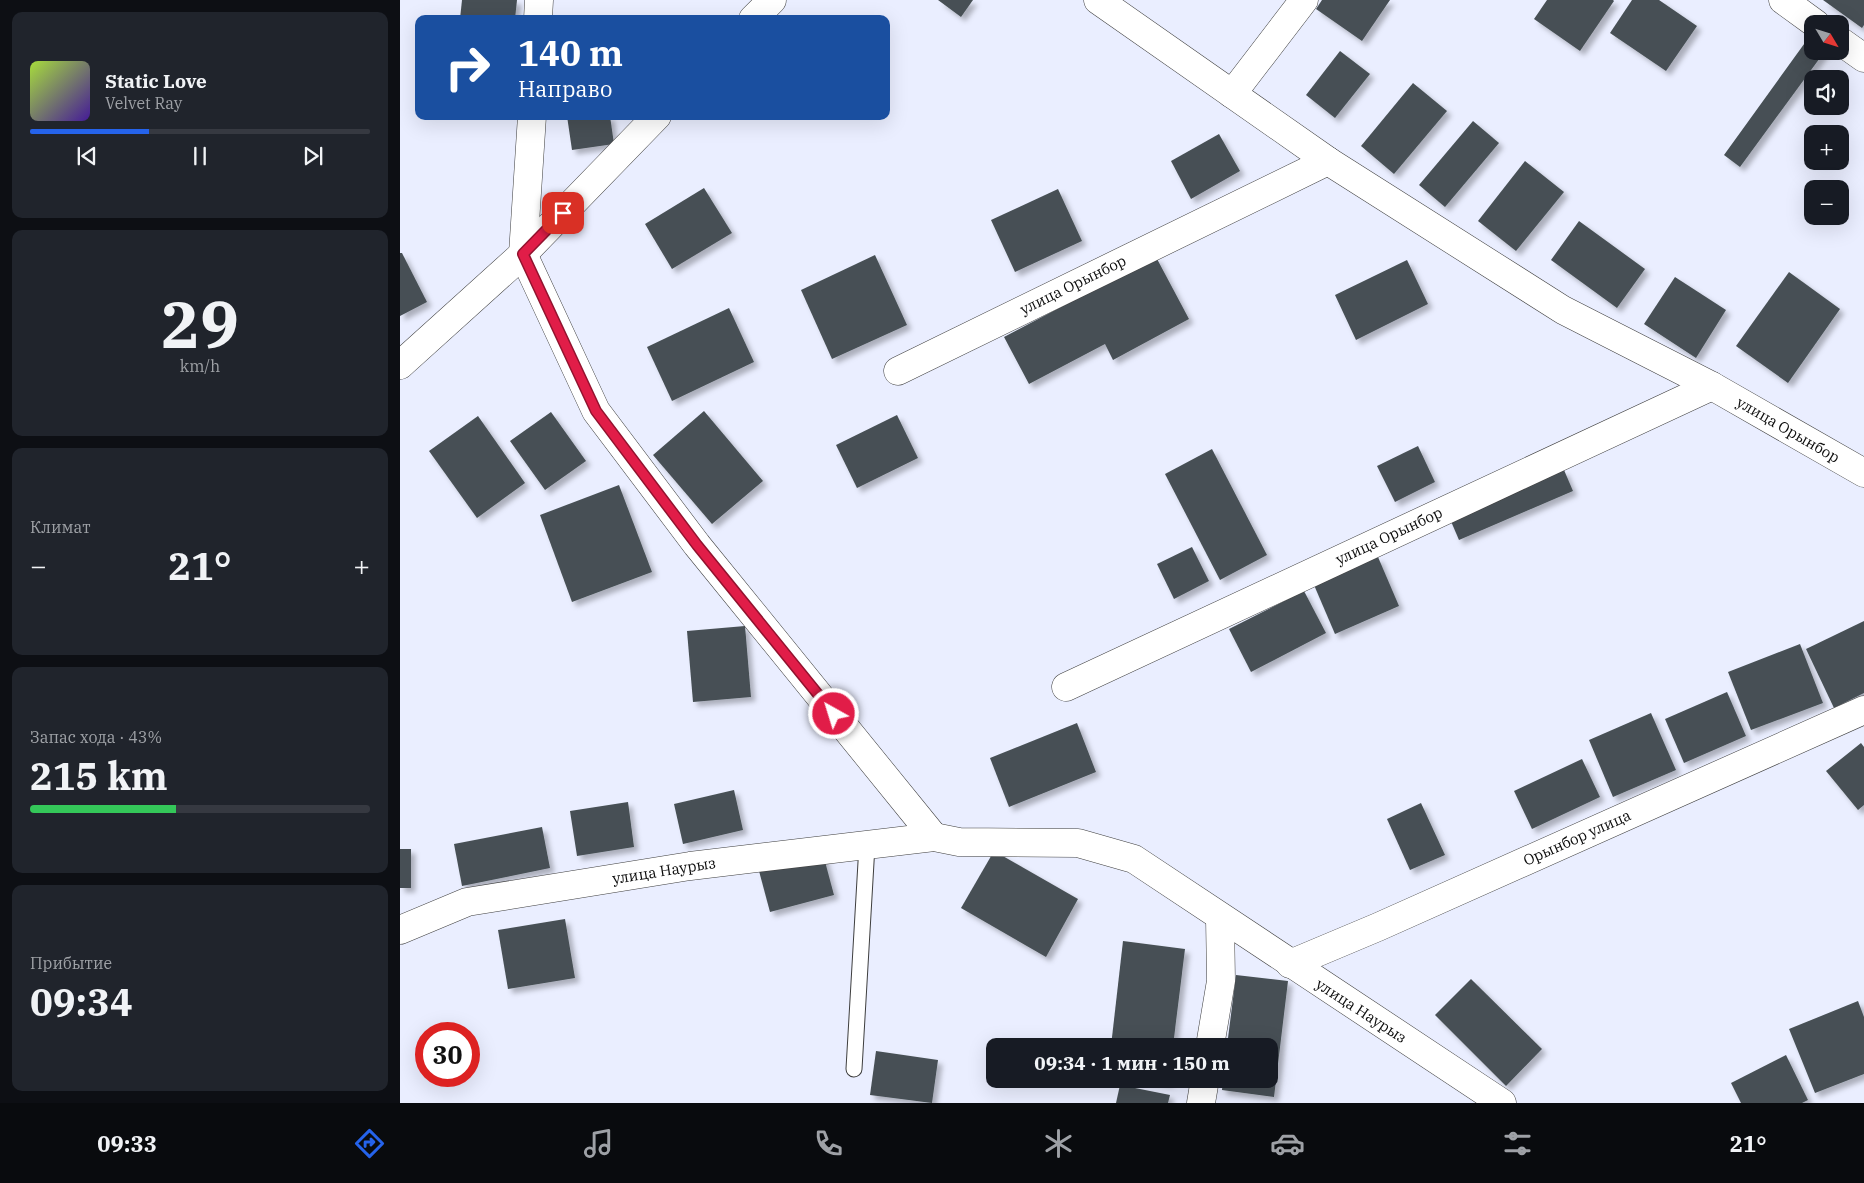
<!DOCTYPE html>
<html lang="ru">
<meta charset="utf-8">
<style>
:root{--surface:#171b24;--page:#20242c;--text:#f1f3f6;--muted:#9ea1a6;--line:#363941;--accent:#2563eb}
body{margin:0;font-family:"IBM Plex Serif",serif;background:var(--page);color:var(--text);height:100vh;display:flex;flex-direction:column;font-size:19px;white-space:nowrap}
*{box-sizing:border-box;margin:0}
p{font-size:16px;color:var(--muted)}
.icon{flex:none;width:28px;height:28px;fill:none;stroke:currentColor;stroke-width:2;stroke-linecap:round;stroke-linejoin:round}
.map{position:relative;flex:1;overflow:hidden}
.details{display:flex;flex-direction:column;gap:12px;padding:12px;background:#0d0f14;width:400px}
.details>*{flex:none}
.banner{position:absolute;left:15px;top:15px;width:475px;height:105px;border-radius:10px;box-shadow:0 5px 20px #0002;background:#1a4fa0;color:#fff;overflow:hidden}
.needle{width:32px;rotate:128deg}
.tools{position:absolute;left:1404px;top:15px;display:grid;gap:10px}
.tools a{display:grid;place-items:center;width:45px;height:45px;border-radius:10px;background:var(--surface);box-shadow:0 5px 20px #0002;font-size:25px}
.speed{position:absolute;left:15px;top:1022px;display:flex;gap:10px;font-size:25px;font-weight:700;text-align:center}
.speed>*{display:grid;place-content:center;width:65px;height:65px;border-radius:50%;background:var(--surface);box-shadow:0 5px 20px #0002;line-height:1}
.speed .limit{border:8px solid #d22;background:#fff;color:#111}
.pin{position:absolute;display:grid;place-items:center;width:42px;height:42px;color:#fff;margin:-21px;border-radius:10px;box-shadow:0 2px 8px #0006}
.me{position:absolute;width:55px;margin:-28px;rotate:321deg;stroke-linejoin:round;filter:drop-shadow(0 0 4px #0008)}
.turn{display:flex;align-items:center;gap:18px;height:105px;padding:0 20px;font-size:22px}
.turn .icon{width:65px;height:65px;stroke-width:2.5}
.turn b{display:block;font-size:35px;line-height:42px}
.big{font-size:38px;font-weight:700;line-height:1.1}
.details .tile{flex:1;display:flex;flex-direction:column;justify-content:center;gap:8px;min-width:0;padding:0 18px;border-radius:10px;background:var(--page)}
.details .dial{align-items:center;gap:0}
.dial b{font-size:65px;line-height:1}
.song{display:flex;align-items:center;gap:15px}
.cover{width:60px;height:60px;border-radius:8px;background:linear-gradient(135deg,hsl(80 70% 55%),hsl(260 70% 35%))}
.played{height:5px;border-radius:2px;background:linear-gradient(90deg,var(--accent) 35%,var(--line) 35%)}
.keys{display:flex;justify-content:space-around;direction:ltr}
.heat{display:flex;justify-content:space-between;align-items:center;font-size:28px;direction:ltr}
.charge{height:8px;border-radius:4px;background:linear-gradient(90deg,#34c759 43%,var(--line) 0)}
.trip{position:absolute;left:586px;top:1038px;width:292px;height:50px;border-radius:10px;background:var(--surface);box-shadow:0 5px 20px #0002;font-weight:700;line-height:50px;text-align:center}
.tab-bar{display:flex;height:80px;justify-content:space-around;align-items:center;background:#090b0e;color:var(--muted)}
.tab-bar .icon{width:35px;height:35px}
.tab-bar .active{color:var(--accent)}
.tab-bar b{font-size:22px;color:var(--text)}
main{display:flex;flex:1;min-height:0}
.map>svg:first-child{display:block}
.building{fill:#475054;filter:url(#shadow)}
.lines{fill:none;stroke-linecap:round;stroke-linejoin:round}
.service-casing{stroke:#3e3e3e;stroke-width:17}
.minor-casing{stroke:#3e3e3e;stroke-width:29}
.service{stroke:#fff;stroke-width:15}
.minor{stroke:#fff;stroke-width:28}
.route-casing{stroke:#92132f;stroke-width:12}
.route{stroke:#e11d48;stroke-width:9}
.labels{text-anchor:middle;stroke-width:5;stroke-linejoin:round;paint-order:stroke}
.street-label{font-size:15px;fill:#0b0b0b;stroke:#fff}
</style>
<main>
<section class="details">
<div class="tile">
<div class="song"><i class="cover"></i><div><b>Static Love</b><p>Velvet Ray</p></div></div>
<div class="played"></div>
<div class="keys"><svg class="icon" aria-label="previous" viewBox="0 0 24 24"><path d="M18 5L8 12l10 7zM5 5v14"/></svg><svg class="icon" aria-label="pause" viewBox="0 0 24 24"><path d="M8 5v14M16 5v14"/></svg><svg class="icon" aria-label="next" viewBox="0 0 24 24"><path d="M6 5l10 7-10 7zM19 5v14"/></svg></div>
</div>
<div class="tile dial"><b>29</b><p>km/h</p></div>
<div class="tile"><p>Климат</p>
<div class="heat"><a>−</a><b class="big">21°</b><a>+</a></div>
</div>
<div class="tile"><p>Запас хода · 43%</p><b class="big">215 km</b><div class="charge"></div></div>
<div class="tile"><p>Прибытие</p><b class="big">09:34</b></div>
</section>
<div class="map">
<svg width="1464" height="1103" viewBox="0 0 1464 1103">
<defs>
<filter id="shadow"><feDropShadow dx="4.5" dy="4.5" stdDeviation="2.5" flood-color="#0004"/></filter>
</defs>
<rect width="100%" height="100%" fill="#eaeeff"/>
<!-- building -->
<g class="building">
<polygon points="62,0 117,0 115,19 60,19"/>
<polygon points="538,0 573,0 561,17"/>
<polygon points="922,0 990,0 962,41 916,9"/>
<polygon points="1147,0 1213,0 1214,1 1180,51 1134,19"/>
<polygon points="1232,0 1259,0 1297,26 1266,71 1210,33"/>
<polygon points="1423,0 1464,0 1464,25 1462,28"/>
<polygon points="1412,33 1412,51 1425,51 1340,167 1324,155"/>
<polygon points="940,51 970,74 935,118 906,95"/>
<polygon points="1013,83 1047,111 994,174 961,146"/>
<polygon points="167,116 210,116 214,144 172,150"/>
<polygon points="1073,121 1099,143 1045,207 1019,185"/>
<polygon points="819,134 840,171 791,199 771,161"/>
<polygon points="1125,161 1164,192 1116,251 1078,221"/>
<polygon points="304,188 332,233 272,269 245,224"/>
<polygon points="658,189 682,241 615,272 591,220"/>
<polygon points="1179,221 1245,269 1217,308 1151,260"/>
<polygon points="0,253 2,253 27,302 0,316"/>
<polygon points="475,255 507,325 432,359 401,290"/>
<polygon points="756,257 789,319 713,360 705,344 629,384 604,337"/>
<polygon points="1007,260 1028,304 956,340 935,295"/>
<polygon points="1389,272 1440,309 1388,383 1336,346"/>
<polygon points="1275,277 1326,310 1296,358 1244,324"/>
<polygon points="329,308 354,362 272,401 247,347"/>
<polygon points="304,411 363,481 312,524 253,455"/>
<polygon points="151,412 186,461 145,490 110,441"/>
<polygon points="497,415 518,458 457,488 436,445"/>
<polygon points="78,416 125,483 77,518 29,451"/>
<polygon points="1018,446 1035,482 995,502 977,466"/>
<polygon points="812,449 867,555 820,580 765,474"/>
<polygon points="1164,470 1173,491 1059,540 1050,519"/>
<polygon points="219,485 252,572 172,602 140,515"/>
<polygon points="792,547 809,581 774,599 757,564"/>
<polygon points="978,557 999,606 935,634 914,585"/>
<polygon points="904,591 926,633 851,672 829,629"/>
<polygon points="1464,621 1464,693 1434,708 1406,649"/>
<polygon points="345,626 351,697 293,702 287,631"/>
<polygon points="1400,644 1423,703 1351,730 1328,672"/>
<polygon points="1327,692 1346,736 1284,763 1265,719"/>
<polygon points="1251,713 1276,770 1213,797 1189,740"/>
<polygon points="677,723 696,772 609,807 590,758"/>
<polygon points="1461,743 1464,747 1464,805 1458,810 1426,771"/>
<polygon points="1182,759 1200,797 1132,829 1114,791"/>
<polygon points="334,790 343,830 283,844 274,804"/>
<polygon points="228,802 234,847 177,856 170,811"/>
<polygon points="1021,803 1045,855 1010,870 987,819"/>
<polygon points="142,827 150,868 62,886 54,844"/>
<rect x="0" y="849" width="11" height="39"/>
<polygon points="594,851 678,899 646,957 561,908"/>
<polygon points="423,854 434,895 370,912 359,871"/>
<polygon points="165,919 175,978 108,989 98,930"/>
<polygon points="723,941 785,949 773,1046 711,1046"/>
<polygon points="836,975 888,981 874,1097 822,1090 823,1079 870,1079 870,1046 827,1046"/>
<polygon points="1071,979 1142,1049 1106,1086 1035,1015"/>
<polygon points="1458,1001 1464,1017 1464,1074 1415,1093 1389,1029"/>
<polygon points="476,1051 538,1060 532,1103 470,1095"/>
<polygon points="1386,1055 1408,1100 1402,1103 1341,1103 1331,1083"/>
<polygon points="740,1079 769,1079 769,1083"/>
<polygon points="720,1085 770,1095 768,1103 716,1103"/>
</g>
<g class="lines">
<defs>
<polyline id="service" points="454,1069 467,845"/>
<g id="minor">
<polyline points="698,0 928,161 1163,310 1312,386 1464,473"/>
<polyline points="1383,0 1416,24"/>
<polyline points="138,19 139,0"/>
<polyline points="353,19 372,0"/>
<polyline points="1440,41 1464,58"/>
<polyline points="832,94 904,0"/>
<polyline points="132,116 123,254 196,411 297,545 534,837"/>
<polyline points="0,365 123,254 257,116"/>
<polyline points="498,371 928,161"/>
<polyline points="666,687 1312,386"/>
<polyline points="0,930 67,902 290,866 534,837 559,842 678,843 734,859 1102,1103"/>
<polyline points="890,964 978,927 1464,710"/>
<polyline points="810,1046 821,981 820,918"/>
<polyline points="801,1103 805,1079"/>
</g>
</defs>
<!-- service casing -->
<use href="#service" class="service-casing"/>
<!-- minor casing -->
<use href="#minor" class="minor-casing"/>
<!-- service -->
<use href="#service" class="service"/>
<!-- minor -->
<use href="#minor" class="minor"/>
</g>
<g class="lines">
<defs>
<polyline id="route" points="163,213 123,254 196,411 297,545 434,714"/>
</defs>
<!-- route casing -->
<use href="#route" class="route-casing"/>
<!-- route -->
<use href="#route" class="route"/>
</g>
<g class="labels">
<!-- street labels -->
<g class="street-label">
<text transform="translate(673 285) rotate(-26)" y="5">улица Орынбор</text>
<text transform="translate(1388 430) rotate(30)" y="5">улица Орынбор</text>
<text transform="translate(989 536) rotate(-25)" y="5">улица Орынбор</text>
<text transform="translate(1177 838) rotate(-24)" y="5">Орынбор улица</text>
<text transform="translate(264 871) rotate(-9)" y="5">улица Наурыз</text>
<text transform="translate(961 1011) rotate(33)" y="5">улица Наурыз</text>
</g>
</g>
</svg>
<div class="tools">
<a><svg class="needle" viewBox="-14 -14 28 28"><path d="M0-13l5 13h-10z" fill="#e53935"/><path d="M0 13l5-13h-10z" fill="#9ea1a6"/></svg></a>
<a><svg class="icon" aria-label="sound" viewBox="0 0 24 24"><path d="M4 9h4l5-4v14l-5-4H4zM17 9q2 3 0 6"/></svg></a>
<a>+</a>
<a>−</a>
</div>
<div class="speed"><div class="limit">30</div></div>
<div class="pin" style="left:163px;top:213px;background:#d93025"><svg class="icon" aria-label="arrive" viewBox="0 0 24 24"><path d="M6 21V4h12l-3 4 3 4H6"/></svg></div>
<svg class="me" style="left:434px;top:714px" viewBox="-20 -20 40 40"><circle r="17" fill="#e11d48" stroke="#fff" stroke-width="3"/><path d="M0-11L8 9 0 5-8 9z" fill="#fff"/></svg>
<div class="trip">09:34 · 1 мин · 150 m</div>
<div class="banner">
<div class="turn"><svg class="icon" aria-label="right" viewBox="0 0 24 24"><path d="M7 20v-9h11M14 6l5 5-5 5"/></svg><div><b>140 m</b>Направо</div></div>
</div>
</div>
</main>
<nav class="tab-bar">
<b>09:33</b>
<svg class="icon active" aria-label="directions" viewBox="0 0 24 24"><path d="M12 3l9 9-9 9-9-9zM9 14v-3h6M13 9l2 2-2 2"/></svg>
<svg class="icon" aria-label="music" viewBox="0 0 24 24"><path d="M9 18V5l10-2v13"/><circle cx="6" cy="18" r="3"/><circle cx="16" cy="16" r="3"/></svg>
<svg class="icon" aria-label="phone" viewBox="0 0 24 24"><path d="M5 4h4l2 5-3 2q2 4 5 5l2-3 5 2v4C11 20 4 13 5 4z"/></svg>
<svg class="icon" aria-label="climate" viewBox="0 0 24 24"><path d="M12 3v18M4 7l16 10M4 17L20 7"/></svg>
<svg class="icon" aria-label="car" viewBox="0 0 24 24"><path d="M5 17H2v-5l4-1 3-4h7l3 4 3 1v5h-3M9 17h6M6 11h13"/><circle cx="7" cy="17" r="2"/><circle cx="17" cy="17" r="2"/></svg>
<svg class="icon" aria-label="filters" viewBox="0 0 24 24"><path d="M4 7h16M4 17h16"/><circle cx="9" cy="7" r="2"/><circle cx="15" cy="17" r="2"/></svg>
<b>21°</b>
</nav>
